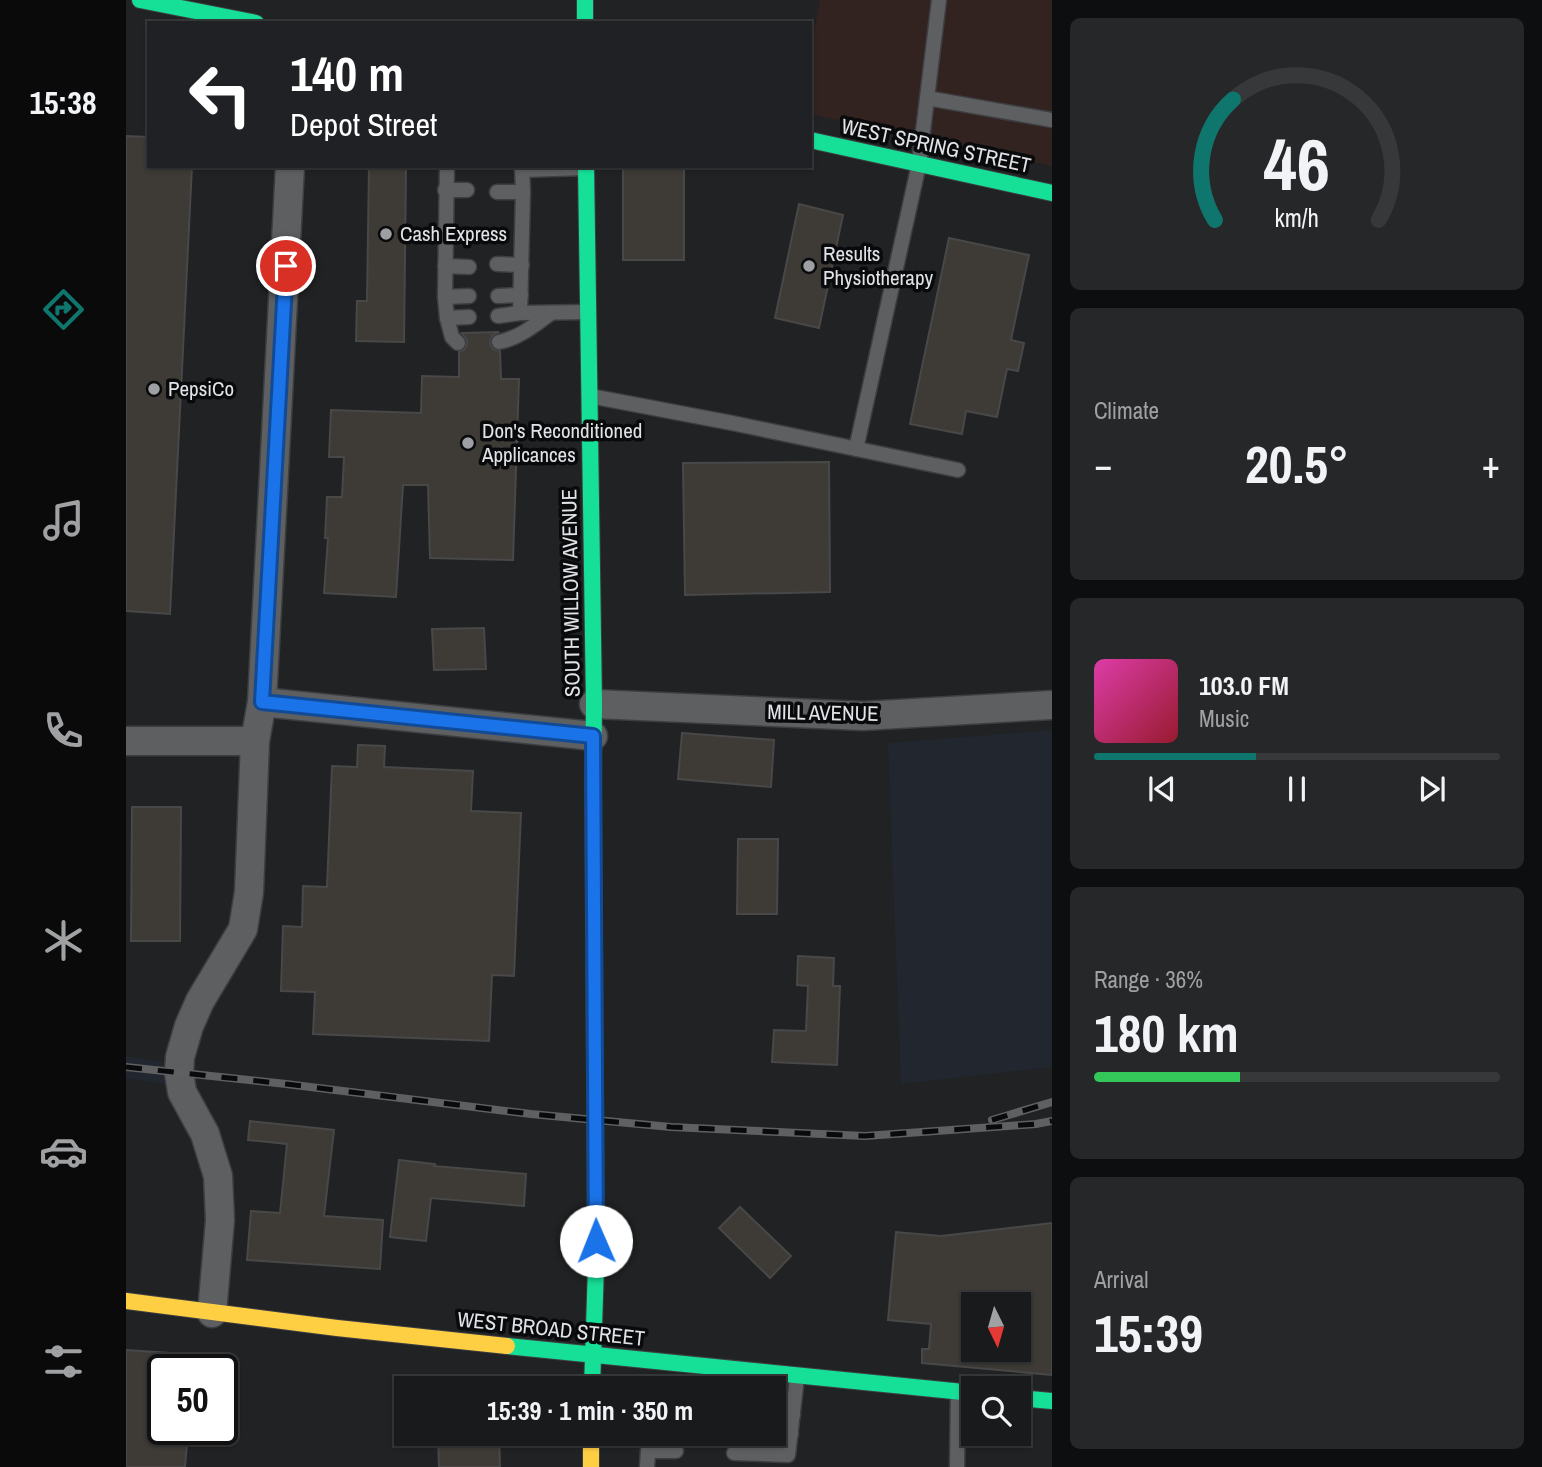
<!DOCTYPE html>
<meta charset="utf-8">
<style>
:root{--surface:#181a1b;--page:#252728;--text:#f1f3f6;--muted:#9fa1a3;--line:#36383a;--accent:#0f766e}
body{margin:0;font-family:"Archivo Narrow",sans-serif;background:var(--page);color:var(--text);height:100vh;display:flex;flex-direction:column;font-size:26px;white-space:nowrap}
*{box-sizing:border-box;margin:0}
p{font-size:23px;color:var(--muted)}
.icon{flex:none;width:38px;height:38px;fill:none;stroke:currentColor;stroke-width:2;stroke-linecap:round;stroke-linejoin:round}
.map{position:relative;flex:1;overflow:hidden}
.side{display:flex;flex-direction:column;gap:18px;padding:18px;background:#0d0e0f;width:490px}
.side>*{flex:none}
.top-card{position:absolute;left:21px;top:21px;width:665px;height:147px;border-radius:0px;box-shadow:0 2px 5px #0004,0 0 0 2px var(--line);background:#202124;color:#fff;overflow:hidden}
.needle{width:46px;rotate:175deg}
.buttons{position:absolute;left:835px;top:1292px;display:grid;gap:14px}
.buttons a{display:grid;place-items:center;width:70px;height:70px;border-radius:0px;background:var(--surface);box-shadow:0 2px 5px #0004,0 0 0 2px var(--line);font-size:35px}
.speed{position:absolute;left:21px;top:1354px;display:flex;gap:14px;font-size:35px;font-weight:700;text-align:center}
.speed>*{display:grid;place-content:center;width:91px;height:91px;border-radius:50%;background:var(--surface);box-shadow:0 2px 5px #0004,0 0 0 2px var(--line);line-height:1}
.speed .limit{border:4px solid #111;border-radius:10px;background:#fff;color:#111}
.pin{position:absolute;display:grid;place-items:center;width:60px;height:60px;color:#fff;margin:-30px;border:4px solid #fff;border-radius:50%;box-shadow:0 2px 7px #0007}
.me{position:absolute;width:77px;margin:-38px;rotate:359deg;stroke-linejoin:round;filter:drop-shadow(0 0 5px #0008)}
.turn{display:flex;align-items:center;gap:24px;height:147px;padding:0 28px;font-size:32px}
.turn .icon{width:91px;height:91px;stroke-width:2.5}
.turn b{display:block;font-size:49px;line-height:60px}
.big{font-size:52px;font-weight:800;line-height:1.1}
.side .tile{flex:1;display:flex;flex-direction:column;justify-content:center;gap:10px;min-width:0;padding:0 24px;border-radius:10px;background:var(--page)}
.side .dial{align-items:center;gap:0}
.dial svg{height:182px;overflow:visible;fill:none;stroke:var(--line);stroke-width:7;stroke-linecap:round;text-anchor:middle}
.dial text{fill:var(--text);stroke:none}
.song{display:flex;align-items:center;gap:21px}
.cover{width:84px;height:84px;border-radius:10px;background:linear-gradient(135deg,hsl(320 70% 55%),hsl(350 70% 35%))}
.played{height:7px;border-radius:4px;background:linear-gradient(90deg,var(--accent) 40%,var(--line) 40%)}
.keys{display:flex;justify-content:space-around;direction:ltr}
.heat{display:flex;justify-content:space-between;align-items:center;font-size:38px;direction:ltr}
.charge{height:10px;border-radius:5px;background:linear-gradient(90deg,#34c759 36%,var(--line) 0)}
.trip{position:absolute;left:268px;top:1376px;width:392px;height:70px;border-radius:0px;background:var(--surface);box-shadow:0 2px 5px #0004,0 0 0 2px var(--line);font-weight:800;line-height:70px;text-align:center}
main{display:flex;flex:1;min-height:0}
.dock{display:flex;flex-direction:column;width:126px;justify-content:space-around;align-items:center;background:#0a0a0b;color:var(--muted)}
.dock .icon{width:49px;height:49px}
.dock .selected{color:var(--accent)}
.dock b{font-size:32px;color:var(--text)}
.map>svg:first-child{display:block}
.commercial{fill:#322220}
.built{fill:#21262f}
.building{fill:#3e3b37;stroke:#484848;stroke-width:2;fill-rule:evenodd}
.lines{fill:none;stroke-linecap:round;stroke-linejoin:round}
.lane-casing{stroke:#3d3e41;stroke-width:17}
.street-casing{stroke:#3d3e41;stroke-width:31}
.fast-casing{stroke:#3d3e41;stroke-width:18}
.slow-casing{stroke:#3d3e41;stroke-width:18}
.lane{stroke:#5d5f61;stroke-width:14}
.street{stroke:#5d5f61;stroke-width:28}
.fast{stroke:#16e098;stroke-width:16}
.slow{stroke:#ffcf43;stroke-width:16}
.rail-casing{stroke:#5f6061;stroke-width:8}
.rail{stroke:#090a0c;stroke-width:5;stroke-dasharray:16;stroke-linecap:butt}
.route-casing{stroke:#114b97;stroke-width:18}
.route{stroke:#1a73e8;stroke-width:12}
.poi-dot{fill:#9d9fa3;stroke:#090a0c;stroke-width:2.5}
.labels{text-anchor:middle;stroke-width:7;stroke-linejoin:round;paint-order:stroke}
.street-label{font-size:21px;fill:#e1e3e7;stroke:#090a0c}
.poi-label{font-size:21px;fill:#e1e3e7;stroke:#090a0c;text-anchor:start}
</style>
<main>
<nav class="dock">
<b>15:38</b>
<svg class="icon selected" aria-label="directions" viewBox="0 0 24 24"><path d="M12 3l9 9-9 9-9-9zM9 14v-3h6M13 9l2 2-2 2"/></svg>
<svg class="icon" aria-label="music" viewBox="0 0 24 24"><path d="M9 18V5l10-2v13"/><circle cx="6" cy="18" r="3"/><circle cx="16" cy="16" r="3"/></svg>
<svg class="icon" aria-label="phone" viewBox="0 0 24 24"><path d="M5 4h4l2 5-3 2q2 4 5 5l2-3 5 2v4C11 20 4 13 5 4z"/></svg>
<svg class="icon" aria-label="climate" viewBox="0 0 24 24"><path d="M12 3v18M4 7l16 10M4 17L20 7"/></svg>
<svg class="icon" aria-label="car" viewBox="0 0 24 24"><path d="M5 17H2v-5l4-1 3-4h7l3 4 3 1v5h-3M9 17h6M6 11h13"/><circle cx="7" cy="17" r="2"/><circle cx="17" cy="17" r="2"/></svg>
<svg class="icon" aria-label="filters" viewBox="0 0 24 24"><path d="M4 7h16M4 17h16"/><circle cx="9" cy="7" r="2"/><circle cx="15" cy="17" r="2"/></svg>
</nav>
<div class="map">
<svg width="926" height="1467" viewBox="0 0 926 1467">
<rect width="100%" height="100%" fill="#202224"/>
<!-- commercial -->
<polygon class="commercial" points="694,0 926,0 926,166 684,114 684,52"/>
<!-- built -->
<g class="built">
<polygon points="926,730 926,1067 775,1084 762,743"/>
<polygon points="0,1056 40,1062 39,1084 0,1078"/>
</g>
<!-- building -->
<g class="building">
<polygon points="0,136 23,137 23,166 66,166 44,614 0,611"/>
<polygon points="243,166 280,166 278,342 230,341 231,301 241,301"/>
<rect x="497" y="166" width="61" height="94"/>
<polygon points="673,204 717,215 693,328 649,318"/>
<polygon points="823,238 903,255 885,340 898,343 892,371 881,369 871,417 840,411 836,434 784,424"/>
<polygon points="373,332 366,336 364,344 367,349 374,351 375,379 393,379 387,560 304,558 302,485 277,485 270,597 198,593 202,538 199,538 201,497 216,497 218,457 203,457 205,410 295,413 296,376 333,377 333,352 338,350 341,345 341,340 336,333"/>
<polygon points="703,462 704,592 559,595 557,463"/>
<polygon points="358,628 360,669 308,670 306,629"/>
<polygon points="556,733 648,740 645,787 552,779"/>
<polygon points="232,745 259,746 258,767 347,771 345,811 395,813 388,976 366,975 363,1041 187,1034 189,992 155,991 157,926 176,927 177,886 201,887 206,766 231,767"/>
<polygon points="6,807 55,807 54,941 5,941"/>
<polygon points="612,839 652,839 651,914 611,914"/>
<polygon points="672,956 708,958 707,986 714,986 711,1065 646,1062 648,1030 680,1031 682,986 671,985"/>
<polygon points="124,1121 208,1130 198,1216 257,1220 254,1269 121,1260 125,1211 154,1213 161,1144 122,1140"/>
<polygon points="273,1160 309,1164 308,1166 400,1174 398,1206 305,1198 300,1241 264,1237"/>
<polygon points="614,1207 665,1256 644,1278 593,1228"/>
<path d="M926 1223V1375L796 1363V1349H803L805 1324 762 1320 770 1232 815 1236ZM847 1304H892V1349H847Z"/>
<polygon points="0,1350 74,1355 74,1370 37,1370 37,1430 62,1430 59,1467 0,1467"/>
<polygon points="312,1433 373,1433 374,1467 313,1467"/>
</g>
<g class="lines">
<defs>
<g id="lane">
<polyline points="801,98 926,120"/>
<polyline points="321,166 319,297 321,318 343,317"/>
<polyline points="396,170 459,168"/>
<polyline points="319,190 341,190"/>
<polyline points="371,192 397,192"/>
<polyline points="371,264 396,265"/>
<polyline points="319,266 343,267"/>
<polyline points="372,296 395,295"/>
<polyline points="319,297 343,296"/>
<polyline points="394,313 397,192 396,166"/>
<polyline points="372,316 394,313 461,312"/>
<polyline points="321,318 326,337 332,343"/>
<path d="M373 342C393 338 409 325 425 313"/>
<polyline points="464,396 606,423 832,470"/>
<polyline points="730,449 793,164 813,0"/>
<polyline points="648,1414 667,1415"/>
<polyline points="648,1433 665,1434"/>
<polyline points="522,1451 524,1433"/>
<polyline points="608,1453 662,1455 671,1377"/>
<polyline points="521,1467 522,1451 550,1451"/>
<polyline points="831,1467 832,1393"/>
</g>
<g id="street">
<polyline points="136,702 467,736"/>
<polyline points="468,704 737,716 926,705"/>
<polyline points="0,741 129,741"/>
<polyline points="86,1313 94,1220 92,1176 79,1134 56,1092 53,1073 54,1057 63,1026 74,1001 117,929 123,892 129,741 136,702 164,166"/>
</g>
<g id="fast">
<polyline points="14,0 130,23"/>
<polyline points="459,0 459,23"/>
<polyline points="684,140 926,193"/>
<polyline points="460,166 468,704 467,790"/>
<polyline points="381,1346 847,1393"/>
<polyline points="466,1388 470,1266 469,1088"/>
<polyline points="892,1398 926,1401"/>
</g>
<g id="slow">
<polyline points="467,790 469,1088"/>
<polyline points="0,1301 211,1328 381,1346"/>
<polyline points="465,1433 465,1467"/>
</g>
</defs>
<!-- lane casing -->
<use href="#lane" class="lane-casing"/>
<!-- street casing -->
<use href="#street" class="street-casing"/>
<!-- fast casing -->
<use href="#fast" class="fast-casing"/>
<!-- slow casing -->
<use href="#slow" class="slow-casing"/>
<!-- lane -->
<use href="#lane" class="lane"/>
<!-- street -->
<use href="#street" class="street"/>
<!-- fast -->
<use href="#fast" class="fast"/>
<!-- slow -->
<use href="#slow" class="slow"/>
<defs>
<g id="rail">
<polyline points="0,1067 160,1084 405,1114 545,1127 739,1136 910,1124 926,1121"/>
<polyline points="866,1120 926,1102"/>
</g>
</defs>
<!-- rail casing -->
<use href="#rail" class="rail-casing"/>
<!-- rail -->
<use href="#rail" class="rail"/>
</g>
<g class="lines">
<defs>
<polyline id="route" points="160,266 136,702 467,736 470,1241"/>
</defs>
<!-- route casing -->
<use href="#route" class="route-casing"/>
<!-- route -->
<use href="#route" class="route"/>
</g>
<!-- markers -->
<g class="poi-dot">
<circle cx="260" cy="234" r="7"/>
<circle cx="683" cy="266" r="7"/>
<circle cx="28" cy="389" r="7"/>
<circle cx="342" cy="443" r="7"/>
</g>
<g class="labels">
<!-- street labels -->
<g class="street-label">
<text transform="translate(810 146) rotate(12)" y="7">WEST SPRING STREET</text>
<text transform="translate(445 593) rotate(-91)" y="7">SOUTH WILLOW AVENUE</text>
<text transform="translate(697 713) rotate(1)" y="7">MILL AVENUE</text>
<text transform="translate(425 1329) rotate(6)" y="7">WEST BROAD STREET</text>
</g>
<!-- poi labels -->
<g class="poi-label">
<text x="274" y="241">Cash Express</text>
<text x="697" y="261">Results<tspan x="697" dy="24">Physiotherapy</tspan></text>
<text x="42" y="396">PepsiCo</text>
<text x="356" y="438">Don's Reconditioned<tspan x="356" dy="24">Applicances</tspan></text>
</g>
</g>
</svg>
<div class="buttons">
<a><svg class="needle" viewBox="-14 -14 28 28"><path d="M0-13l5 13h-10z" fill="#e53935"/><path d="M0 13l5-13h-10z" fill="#9fa1a3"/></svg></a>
<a><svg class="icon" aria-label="search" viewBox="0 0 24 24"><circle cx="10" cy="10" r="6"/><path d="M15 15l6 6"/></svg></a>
</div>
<div class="speed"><div class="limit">50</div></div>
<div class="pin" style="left:160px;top:266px;background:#d93025"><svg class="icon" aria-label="arrive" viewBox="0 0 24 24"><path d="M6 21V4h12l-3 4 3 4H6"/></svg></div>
<svg class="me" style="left:470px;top:1241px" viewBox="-20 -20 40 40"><circle r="19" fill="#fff"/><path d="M0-13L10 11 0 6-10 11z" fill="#1a73e8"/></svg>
<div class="trip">15:39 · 1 min · 350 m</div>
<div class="top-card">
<div class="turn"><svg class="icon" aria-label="left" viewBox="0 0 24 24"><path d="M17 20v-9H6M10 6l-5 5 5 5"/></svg><div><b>140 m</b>Depot Street</div></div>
</div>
</div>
<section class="side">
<div class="tile dial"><svg viewBox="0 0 100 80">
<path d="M14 69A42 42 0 1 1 86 69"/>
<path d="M14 69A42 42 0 0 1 22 16" stroke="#0f766e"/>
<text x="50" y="56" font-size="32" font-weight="700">46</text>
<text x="50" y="72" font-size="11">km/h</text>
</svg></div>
<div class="tile"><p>Climate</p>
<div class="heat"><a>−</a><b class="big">20.5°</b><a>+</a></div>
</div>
<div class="tile">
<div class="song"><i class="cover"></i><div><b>103.0 FM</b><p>Music</p></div></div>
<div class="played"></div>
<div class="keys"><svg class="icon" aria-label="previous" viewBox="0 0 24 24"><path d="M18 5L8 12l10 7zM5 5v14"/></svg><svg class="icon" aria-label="pause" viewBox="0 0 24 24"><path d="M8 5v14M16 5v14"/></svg><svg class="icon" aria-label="next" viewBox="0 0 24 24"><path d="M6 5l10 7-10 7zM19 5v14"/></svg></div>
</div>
<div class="tile"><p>Range · 36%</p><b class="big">180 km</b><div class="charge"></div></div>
<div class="tile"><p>Arrival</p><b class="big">15:39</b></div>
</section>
</main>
